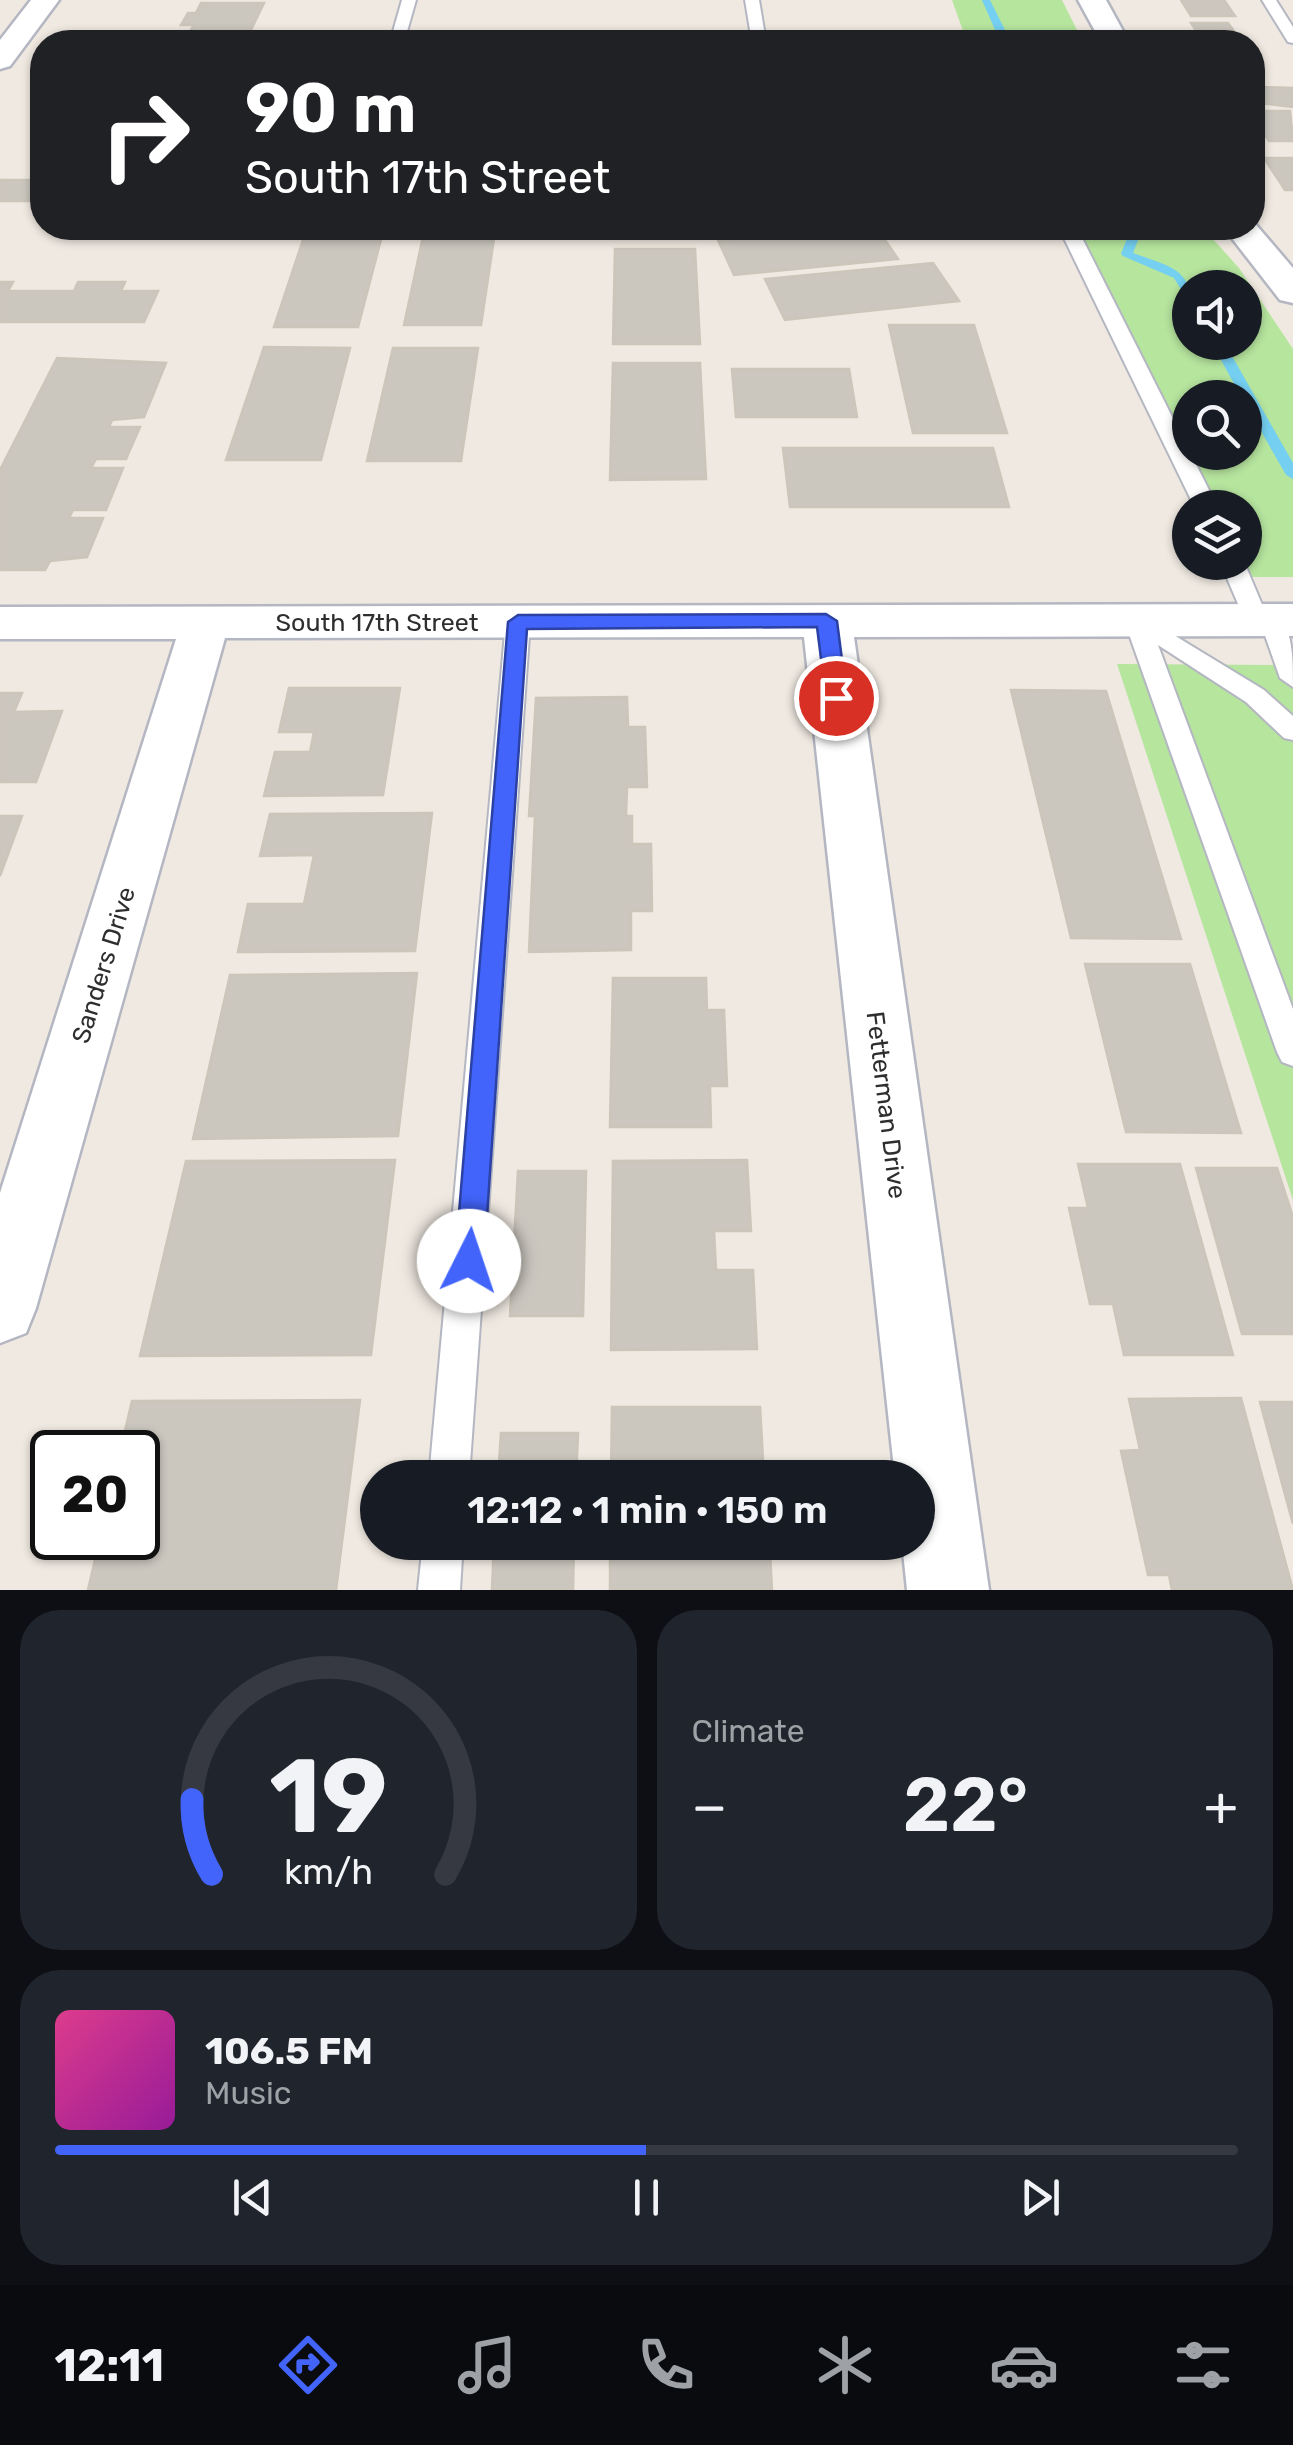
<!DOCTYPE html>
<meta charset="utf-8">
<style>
:root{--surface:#171b24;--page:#20242c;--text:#f1f3f6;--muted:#9ea1a6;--line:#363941;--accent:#4264fb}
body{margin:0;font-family:Rubik,sans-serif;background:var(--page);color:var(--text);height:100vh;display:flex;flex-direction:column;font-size:38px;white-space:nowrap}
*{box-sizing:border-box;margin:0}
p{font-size:32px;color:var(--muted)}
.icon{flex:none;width:55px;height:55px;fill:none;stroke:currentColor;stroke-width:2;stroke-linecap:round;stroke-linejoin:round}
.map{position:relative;height:1590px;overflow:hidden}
.sheet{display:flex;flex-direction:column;gap:20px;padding:20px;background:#0d0f14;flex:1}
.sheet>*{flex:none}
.hud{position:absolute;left:30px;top:30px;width:1235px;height:210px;border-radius:40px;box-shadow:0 2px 8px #0004;background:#202124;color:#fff;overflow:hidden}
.fabs{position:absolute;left:1172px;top:270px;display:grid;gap:20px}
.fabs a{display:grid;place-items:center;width:90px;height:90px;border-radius:50%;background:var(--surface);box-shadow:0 2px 8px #0004;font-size:50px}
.speed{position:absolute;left:30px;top:1430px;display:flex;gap:20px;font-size:50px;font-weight:700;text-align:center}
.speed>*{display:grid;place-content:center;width:130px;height:130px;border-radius:50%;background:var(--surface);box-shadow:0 2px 8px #0004;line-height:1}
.speed .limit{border:5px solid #111;border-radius:15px;background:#fff;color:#111}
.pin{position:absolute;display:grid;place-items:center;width:85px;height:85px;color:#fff;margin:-42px;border:5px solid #fff;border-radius:50%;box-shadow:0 2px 10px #0007}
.me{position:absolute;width:110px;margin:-55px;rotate:4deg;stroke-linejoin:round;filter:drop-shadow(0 0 8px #0008)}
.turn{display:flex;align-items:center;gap:35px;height:210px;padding:0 50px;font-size:45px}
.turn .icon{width:130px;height:130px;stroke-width:2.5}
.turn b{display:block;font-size:70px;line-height:85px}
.big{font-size:75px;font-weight:600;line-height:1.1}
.sheet .tile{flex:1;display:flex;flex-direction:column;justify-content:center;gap:15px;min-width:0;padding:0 35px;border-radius:40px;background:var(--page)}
.sheet .dial{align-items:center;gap:0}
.dial svg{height:260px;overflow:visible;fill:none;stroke:var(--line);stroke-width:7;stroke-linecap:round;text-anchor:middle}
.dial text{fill:var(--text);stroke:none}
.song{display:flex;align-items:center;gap:30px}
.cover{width:120px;height:120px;border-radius:15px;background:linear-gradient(135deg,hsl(330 70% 55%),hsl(300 70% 35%))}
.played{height:10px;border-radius:5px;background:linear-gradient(90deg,var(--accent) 50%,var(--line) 50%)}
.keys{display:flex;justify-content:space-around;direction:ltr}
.heat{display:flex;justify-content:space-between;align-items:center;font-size:55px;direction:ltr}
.sheet .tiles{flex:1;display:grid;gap:20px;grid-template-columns:1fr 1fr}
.tile:last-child{grid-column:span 2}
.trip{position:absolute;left:360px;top:1460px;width:575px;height:100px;border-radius:50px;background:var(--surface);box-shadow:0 2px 8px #0004;font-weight:600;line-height:100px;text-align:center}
.menu{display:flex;height:160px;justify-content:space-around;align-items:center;background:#090b0e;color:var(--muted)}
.menu .icon{width:70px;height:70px}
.menu .active{color:var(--accent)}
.menu b{font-size:45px;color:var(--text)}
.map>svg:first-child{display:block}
.green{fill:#b6e59e;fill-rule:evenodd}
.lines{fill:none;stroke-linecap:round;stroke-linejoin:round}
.stream{fill:#75cff0;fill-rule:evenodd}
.building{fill:#cbc7bf;stroke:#cbc5ba;stroke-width:2.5}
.lane-casing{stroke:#b4b7c1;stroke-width:4}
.street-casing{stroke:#b4b7c1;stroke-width:5}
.secondary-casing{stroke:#b4b7c1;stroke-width:5}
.lane{fill:#fff;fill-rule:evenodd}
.street{fill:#fff;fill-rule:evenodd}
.secondary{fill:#fff;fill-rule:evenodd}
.route{fill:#4264fb;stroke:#2b41a3;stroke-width:2.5}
.labels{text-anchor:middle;stroke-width:8;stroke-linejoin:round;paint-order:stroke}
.street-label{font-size:25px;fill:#2e2e2e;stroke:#fff}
</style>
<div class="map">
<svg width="1293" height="1590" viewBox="0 0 1293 1590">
<rect width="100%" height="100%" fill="#efe9e1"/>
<!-- green -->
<g class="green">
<polygon points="952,0 1062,0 1083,42 967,42"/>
<path d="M1066 228H1203L1239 268 1293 349V577H1229L1222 563 1245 562V508L1196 507ZM1190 288H1245V342H1190ZM1190 398H1245V452H1190Z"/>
<polygon points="1117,664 1293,665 1293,1200"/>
</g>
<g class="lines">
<!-- stream -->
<g class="stream">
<polygon points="982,0 990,0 1006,32 1002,42 993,42 996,32"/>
<path d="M1131 228H1143L1133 253C1161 264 1190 267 1190 299L1186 298 1174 278 1123 256 1121 254Z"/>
<polygon points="1211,342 1224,342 1293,463 1293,479 1286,475 1245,403 1245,398 1242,398"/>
</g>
</g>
<!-- building -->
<g class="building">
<polygon points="1181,0 1224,0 1235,16 1191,16"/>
<polygon points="201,3 264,3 245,42 68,42 73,34 82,33 189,33 194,25 181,25 188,13 196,13"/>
<polygon points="1191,23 1228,23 1242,42 1204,42"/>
<polygon points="1252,80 1260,87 1293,88 1293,107 1252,102"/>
<polygon points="1252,111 1290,111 1293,141 1269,141 1257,122 1252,122"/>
<polygon points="1264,158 1293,158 1293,190 1285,190"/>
<rect x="0" y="180" width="42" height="21"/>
<polygon points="307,228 384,228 358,327 274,327"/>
<polygon points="852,228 877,228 898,259 734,275 718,240"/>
<polygon points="424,232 495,232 481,325 404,325"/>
<polygon points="615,249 695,249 700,344 613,344"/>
<polygon points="933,263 959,301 785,320 765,279"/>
<polygon points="0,282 13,282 8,291 74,291 78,282 125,282 121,291 158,291 144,322 0,322"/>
<polygon points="889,325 974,325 1007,433 913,433"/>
<polygon points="264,347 350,348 321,460 226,460"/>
<polygon points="393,348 478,348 461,461 367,461"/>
<polygon points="57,358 166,363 144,417 112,420 109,427 140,427 126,459 96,459 91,468 123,468 106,510 73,510 69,518 103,518 87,557 50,561 45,570 0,570 0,470"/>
<polygon points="613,363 700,363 706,479 610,480"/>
<polygon points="732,369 849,369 857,417 736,417"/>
<polygon points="783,448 993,448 1009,507 790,507"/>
<polygon points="289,688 400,688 383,795 264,796 275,752 310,752 314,732 279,732"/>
<polygon points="1011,690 1106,691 1181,939 1071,938"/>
<polygon points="0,693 22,693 14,712 62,711 36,782 0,782"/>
<polygon points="627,697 628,727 645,727 647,787 627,787 626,816 632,816 632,844 651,844 652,911 631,911 631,950 529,952 535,816 529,816 536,698"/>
<polygon points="432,813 415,951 238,952 248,904 304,904 314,855 260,856 270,814"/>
<polygon points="0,816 22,816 0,876"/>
<polygon points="1085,964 1190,964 1241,1133 1126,1132"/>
<polygon points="417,973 398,1136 193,1139 230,975"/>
<polygon points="613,978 706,978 707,1010 724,1010 727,1086 710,1086 711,1127 610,1127"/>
<polygon points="395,1160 371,1355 140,1356 186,1161"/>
<polygon points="747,1160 751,1231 714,1231 716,1270 753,1270 757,1349 611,1350 613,1161"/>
<polygon points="1078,1164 1180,1164 1233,1355 1124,1355 1113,1304 1090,1304 1069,1208 1088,1208"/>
<polygon points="1196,1168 1277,1168 1293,1217 1293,1334 1242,1334"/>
<polygon points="518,1171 586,1171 583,1316 510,1316"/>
<polygon points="1241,1398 1293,1590 1172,1590 1169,1575 1148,1575 1121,1451 1140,1450 1129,1399"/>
<polygon points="360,1400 336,1590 88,1590 100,1538 138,1538 138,1452 120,1452 132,1401"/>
<polygon points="1260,1402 1293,1402 1293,1524"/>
<polygon points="612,1407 760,1407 764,1478 611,1478"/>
<polygon points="501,1433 578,1433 576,1478 498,1478"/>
<polygon points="494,1542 574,1542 573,1590 492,1590"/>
<polygon points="610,1542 725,1542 726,1554 770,1553 772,1590 610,1590"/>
</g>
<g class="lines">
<defs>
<g id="lane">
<polygon points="402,0 416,0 404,42 390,42"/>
<polygon points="745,0 759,0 766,42 752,42"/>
<polygon points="1262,0 1276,0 1293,27 1293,43 1288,42"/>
<polygon points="1059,228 1077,228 1218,508 1195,508"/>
<path d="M1220 562H1244L1266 614H1281C1293 638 1293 660 1293 687L1280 678 1262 627 1248 626 1245 620Z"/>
<polygon points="1136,612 1264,690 1293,716 1293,740 1284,738 1246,702 1158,645 1293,1009 1293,1066 1282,1062 1277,1052 1124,620"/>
<polygon points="518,614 530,622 469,1478 429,1478 506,622"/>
<polygon points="423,1542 463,1542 460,1590 418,1590"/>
</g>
<g id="street">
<polygon points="31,0 59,0 10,66 0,69 0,40"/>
<polygon points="1293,604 1293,636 854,637 989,1590 907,1590 902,1542 918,1542 918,1478 895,1478 804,637 225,638 36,1308 26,1333 0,1343 0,1193 176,639 0,639 0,607"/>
</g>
<g id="secondary">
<polygon points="1078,0 1106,0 1129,42 1101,42"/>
<polygon points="1252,220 1293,268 1293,303 1280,300 1224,228 1252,228"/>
</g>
</defs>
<!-- lane casing -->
<use href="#lane" class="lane-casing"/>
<!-- street casing -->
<use href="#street" class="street-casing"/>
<!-- secondary casing -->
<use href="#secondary" class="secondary-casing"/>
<!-- lane -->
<use href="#lane" class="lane"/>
<!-- street -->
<use href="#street" class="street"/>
<!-- secondary -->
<use href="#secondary" class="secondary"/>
</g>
<!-- route -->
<polygon class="route" points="826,614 837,621 847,698 836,706 826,698 817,627 527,629 484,1261 480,1271 469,1275 459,1271 455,1261 508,622 518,615"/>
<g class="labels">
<!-- street labels -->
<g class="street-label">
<text x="377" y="631">South 17th Street</text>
<text transform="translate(103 965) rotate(-73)" y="9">Sanders Drive</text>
<text transform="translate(887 1105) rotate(83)" y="9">Fetterman Drive</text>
</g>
</g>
</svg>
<div class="fabs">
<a><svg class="icon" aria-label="sound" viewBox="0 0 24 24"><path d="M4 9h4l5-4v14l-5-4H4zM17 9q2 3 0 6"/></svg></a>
<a><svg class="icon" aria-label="search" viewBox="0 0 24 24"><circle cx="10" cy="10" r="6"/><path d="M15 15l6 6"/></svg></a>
<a><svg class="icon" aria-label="layers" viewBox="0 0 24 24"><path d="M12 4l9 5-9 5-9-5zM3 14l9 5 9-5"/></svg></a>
</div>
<div class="speed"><div class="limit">20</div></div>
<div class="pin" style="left:836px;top:698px;background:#d93025"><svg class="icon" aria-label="arrive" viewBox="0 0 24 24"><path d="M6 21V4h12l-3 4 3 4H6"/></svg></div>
<svg class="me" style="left:469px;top:1261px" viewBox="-20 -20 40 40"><circle r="19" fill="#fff"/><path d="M0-13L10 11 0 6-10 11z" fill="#4264fb"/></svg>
<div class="trip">12:12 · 1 min · 150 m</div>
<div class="hud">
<div class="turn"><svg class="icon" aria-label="right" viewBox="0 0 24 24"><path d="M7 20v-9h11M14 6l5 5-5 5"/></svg><div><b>90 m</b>South 17th Street</div></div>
</div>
</div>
<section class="sheet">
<div class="tiles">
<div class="tile dial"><svg viewBox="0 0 100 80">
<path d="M14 69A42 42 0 1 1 86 69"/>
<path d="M14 69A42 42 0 0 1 8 46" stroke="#4264fb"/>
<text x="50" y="56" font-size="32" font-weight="700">19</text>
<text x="50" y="72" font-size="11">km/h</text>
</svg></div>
<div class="tile"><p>Climate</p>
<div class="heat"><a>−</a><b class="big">22°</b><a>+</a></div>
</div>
<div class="tile">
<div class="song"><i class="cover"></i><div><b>106.5 FM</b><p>Music</p></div></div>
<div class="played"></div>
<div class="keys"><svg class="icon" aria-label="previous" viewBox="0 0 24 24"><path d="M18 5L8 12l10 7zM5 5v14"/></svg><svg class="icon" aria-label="pause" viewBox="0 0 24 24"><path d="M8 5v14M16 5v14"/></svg><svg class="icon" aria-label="next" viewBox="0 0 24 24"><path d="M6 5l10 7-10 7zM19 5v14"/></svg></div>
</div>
</div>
</section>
<nav class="menu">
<b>12:11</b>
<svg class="icon active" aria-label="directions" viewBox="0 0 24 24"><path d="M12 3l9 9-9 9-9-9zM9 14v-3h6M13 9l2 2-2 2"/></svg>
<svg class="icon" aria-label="music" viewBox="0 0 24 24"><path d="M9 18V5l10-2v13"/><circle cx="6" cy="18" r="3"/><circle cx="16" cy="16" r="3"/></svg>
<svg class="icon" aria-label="phone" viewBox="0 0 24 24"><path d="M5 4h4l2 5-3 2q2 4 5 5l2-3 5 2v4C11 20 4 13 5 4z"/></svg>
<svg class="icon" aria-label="climate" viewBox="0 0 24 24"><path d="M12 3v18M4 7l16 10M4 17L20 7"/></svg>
<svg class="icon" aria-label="car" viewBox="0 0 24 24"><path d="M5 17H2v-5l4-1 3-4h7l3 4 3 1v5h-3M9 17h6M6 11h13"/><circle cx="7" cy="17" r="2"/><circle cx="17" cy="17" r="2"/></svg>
<svg class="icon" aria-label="filters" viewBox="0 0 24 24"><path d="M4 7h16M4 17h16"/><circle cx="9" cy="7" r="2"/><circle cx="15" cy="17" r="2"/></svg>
</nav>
